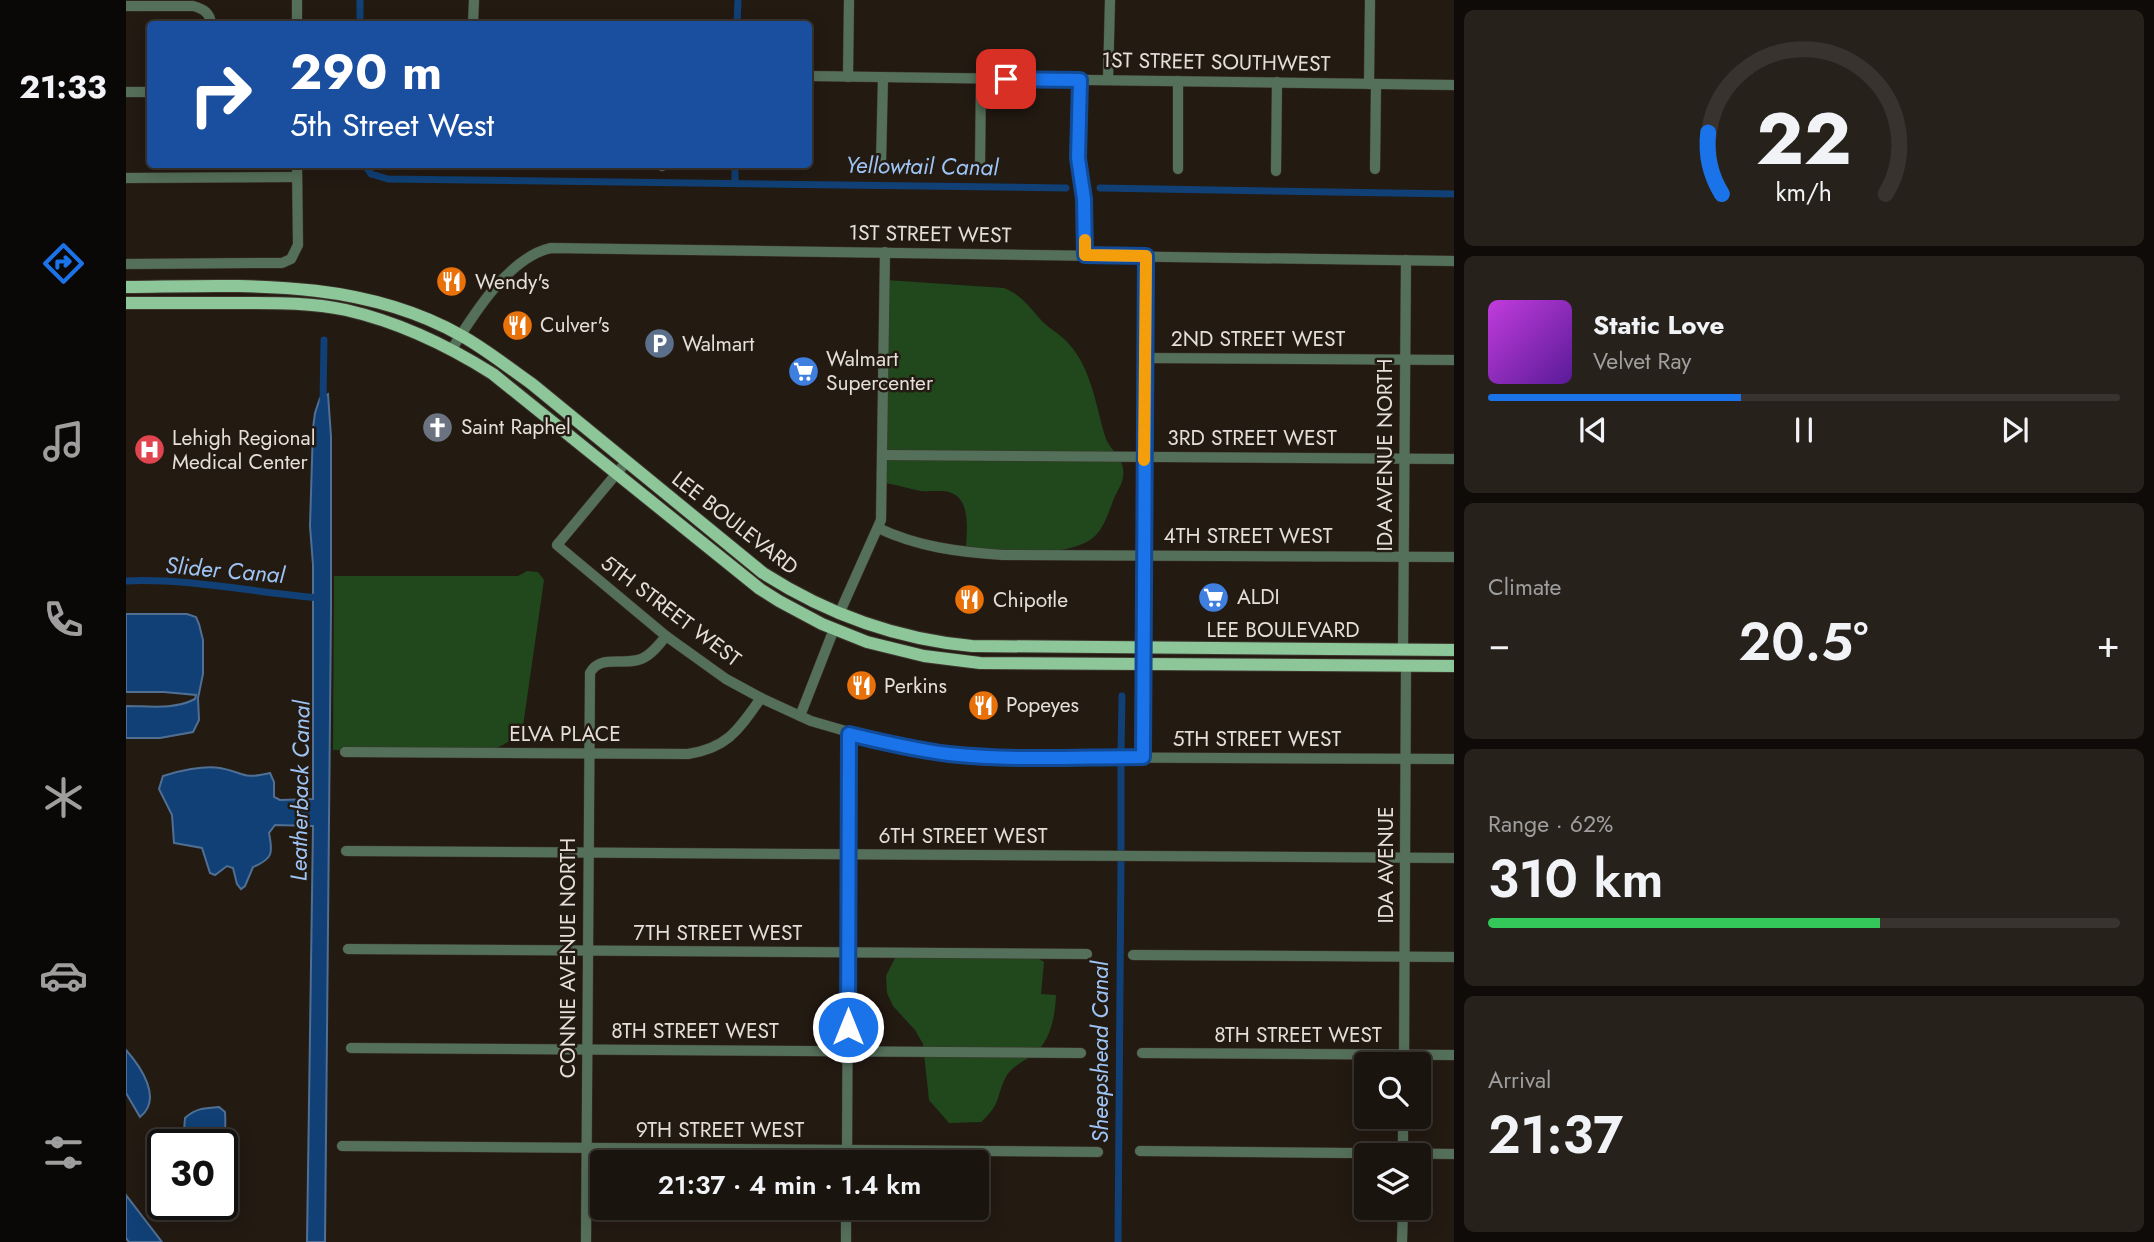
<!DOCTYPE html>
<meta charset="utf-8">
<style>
:root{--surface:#1a140e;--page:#27211c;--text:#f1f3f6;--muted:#9f9e9e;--line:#38332e;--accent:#1a73e8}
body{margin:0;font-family:Jost,sans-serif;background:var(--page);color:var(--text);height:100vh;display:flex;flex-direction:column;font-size:26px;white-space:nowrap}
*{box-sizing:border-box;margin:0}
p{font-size:23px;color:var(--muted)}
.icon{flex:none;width:38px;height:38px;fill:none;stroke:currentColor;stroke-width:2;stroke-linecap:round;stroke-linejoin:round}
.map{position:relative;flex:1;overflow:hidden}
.drawer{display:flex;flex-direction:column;gap:10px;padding:10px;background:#0e0b08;width:700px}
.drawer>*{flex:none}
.top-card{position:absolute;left:21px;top:21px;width:665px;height:147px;border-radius:7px;box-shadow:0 4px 18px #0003,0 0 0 2px var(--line);background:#1a4fa0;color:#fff;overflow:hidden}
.fabs{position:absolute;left:1228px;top:1052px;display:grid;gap:14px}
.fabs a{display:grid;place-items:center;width:77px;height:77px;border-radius:7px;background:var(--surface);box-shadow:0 4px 18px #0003,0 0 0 2px var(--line);font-size:35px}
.speed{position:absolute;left:21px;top:1129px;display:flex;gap:14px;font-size:35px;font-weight:700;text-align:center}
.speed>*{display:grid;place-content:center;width:91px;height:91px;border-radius:50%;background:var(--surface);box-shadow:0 4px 18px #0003,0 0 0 2px var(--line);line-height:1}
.speed .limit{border:4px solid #111;border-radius:10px;background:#fff;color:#111}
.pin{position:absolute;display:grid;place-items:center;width:60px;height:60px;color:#fff;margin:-30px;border-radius:14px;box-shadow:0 4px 10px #0006}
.me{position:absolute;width:77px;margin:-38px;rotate:0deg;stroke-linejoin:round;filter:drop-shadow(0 0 5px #0008)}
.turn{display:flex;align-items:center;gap:24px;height:147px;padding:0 28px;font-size:32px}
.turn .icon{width:91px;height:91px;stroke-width:2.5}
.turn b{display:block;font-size:49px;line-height:60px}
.big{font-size:52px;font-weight:600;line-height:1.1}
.drawer .tile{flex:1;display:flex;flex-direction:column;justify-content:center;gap:10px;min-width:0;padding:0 24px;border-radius:10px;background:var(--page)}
.drawer .dial{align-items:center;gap:0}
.dial svg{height:182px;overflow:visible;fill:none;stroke:var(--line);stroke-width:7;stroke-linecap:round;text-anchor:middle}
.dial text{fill:var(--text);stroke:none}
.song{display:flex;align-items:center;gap:21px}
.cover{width:84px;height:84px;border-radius:10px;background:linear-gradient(135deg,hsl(290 70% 55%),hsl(270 70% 35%))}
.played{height:7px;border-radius:4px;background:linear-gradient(90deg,var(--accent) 40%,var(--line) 40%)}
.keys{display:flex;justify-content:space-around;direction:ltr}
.heat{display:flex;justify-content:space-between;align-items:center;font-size:38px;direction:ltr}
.charge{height:10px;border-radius:5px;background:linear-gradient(90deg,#34c759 62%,var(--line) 0)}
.trip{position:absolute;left:464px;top:1150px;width:399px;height:70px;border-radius:7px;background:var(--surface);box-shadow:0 4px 18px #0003,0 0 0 2px var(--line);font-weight:600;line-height:70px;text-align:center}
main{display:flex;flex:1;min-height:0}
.tabs{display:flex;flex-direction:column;width:126px;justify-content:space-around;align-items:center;background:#0a0806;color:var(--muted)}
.tabs .icon{width:49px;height:49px}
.tabs .current{color:var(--accent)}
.tabs b{font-size:32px;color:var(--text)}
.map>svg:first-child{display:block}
.green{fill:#21481c}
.water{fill:#104075;stroke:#506f93;stroke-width:2}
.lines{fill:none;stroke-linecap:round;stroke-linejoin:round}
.canal{stroke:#104075;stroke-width:7}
.minor-casing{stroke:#3e352e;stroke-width:11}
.major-casing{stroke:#3e352e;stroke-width:14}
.minor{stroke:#55705a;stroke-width:10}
.major{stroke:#8dc698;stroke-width:12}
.route-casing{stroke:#114b97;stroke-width:18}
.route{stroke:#1a73e8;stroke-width:12}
.slow{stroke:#f59e0b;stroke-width:12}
.labels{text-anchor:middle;stroke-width:5;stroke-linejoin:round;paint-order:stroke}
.street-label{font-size:21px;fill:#e5ded9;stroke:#231a12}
.poi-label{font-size:21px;fill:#e5ded9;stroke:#231a12;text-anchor:start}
.water-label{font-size:23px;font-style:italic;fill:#9ec4f5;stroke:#231a12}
</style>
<main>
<nav class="tabs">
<b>21:33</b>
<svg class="icon current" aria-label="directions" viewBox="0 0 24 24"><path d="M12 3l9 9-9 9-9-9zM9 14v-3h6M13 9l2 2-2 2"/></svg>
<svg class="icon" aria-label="music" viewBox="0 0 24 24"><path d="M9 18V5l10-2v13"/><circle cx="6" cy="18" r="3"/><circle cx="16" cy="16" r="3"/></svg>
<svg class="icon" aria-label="phone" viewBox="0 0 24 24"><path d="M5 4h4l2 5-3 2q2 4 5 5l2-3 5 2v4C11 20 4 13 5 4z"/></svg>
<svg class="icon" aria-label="climate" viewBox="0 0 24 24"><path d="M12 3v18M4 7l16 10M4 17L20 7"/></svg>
<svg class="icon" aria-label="car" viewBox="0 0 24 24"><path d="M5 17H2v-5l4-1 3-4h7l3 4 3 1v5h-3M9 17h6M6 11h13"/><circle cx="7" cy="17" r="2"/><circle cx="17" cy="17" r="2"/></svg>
<svg class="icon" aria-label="filters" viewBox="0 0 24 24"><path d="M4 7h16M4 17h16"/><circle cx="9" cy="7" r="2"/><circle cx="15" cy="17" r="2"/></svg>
</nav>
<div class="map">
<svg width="1328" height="1242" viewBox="0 0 1328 1242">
<rect width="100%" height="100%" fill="#231a12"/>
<!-- green -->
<g class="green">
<path d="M760 280 878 288C895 295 902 305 914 319 922 328 934 334 942 343 965 367 970 406 979 436 982 448 995 455 997 468 999 480 993 488 988 498 983 511 979 526 969 536 945 559 871 553 840 546 841 530 845 498 823 492 815 490 804 492 795 491 782 489 771 484 757 483Z"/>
<path d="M401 571 412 572 418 580 397 726C386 744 369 751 349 752L207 750 208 576H392Z"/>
<path d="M772 952 903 953 918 962 915 994 930 995C929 1016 925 1041 907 1055 898 1061 887 1066 881 1075 869 1096 877 1102 855 1122L823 1123 803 1100 797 1044 789 1030 767 1006 761 993 760 976Z"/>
</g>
<!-- water -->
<g class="water">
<path d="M202 394 205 437V611L199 1242H181L187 826 149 825 143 833C147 853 147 859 127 867L119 886 115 889 111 884 107 868 101 866 89 875 84 873 76 848 48 843 46 815 33 789 37 776C52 771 78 765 94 768 118 772 115 780 144 773L148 782V797L154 800 187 799V565L184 526 187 428 189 413 194 398Z"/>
<path d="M0 614H61L70 617 73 624 77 640V674L72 698 73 720 67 732 34 738H0V706C23 706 48 710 69 699L70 695 38 692H0Z"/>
<path d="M0 1050C15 1067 37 1099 14 1117L0 1093Z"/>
<path d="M93 1107 99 1112C100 1124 99 1134 98 1146 98 1168 104 1195 92 1214L87 1211 86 1204H96V1144H57L59 1118C70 1108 79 1108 93 1107Z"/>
<polygon points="0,1195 36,1242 3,1242 0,1238"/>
</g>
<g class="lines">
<!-- canal -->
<g class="canal">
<polyline points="234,24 234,0"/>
<polyline points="611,24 612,0"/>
<polyline points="238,164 245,174 262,179 940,188"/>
<polyline points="609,183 609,164"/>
<polyline points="974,188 1328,194"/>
<polyline points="197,405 198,340"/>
<path d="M0 581C65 578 130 593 195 598"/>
<polyline points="995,752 996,696"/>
<polyline points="995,851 995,763"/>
<polyline points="992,1242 995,862"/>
</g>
<defs>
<g id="minor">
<polyline points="171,0 171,24"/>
<path d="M0 6H67C78 9 84 13 85 24"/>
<polyline points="347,24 348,0"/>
<polyline points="682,76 1328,85"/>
<polyline points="722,77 723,0"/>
<polyline points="954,80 952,158 958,199 959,255"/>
<polyline points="982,80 984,0"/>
<polyline points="1243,84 1244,0"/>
<polyline points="0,92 24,92"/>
<polyline points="755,163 757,77"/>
<polyline points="536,166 536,164"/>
<polyline points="854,166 855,78"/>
<polyline points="1052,169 1052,81"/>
<polyline points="1249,169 1250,84"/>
<polyline points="1150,171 1151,82"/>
<polyline points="0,178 171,177"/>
<polyline points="0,264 139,263 156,263 165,259 172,245 171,164"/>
<path d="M326 349C347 315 383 257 425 248L1328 261"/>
<polyline points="1019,358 1328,360"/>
<polyline points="756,455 1328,459"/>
<polyline points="501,461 431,545 540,636 600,679 635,698 685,721 761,743 825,754 894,757 1328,759"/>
<path d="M752 528C792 547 833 552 877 555L1328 557"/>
<polyline points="713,614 755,520 759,252"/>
<polyline points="1277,650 1280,260"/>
<polyline points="674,716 708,629"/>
<path d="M219 752 562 754C602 748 613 729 635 698"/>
<polyline points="1017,757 1020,256"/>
<polyline points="220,851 1328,858"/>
<polyline points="222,949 961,954"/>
<polyline points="1007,955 1328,957"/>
<polyline points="225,1048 955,1053"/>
<polyline points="1016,1053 1328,1055"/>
<polyline points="1278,1064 1280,666"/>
<polyline points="216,1146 972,1152"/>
<polyline points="1014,1151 1328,1154"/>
<polyline points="1277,1155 1277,1116"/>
<polyline points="721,1162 723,734"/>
<path d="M460 1242 464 673C474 654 497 666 515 659 525 655 533 645 540 636"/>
<polyline points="720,1242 720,1208"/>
<polyline points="1276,1242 1277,1208"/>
</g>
<g id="major">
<path d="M0 287C114 286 232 277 336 336 361 350 383 368 406 384L637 573C701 614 770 639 846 646L1328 650"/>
<path d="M0 303C36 303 72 303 107 303 145 303 183 302 220 310 273 322 321 345 367 374L634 589 653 601 696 624 741 642 798 656 854 663 1328 666"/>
</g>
</defs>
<!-- minor casing -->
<use href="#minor" class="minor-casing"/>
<!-- major casing -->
<use href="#major" class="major-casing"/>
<!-- minor -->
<use href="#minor" class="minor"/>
<!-- major -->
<use href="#major" class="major"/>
</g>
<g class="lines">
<defs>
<path id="route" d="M722 1027 723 734C756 742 789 750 823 754 887 761 953 757 1017 757L1020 256 959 255 958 199 952 158 954 80 880 79"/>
</defs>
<!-- route casing -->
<use href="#route" class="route-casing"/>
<!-- route -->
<use href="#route" class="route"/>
<!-- slow -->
<polyline class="slow" points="959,240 959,255 1020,256 1018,460"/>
</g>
<!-- icons -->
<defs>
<symbol id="restaurant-disc" viewBox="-11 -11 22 22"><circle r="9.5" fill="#e8710a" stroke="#231a12"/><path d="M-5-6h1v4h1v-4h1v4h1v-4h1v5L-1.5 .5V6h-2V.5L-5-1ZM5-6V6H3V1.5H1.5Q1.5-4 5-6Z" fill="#fff"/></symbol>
<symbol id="parking-disc" viewBox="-11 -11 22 22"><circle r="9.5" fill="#5c6f8a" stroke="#231a12"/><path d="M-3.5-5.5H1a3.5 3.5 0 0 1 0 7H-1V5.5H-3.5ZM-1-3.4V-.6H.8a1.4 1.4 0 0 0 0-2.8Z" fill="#fff"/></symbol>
<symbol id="supermarket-disc" viewBox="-11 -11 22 22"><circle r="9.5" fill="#3f7fe0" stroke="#231a12"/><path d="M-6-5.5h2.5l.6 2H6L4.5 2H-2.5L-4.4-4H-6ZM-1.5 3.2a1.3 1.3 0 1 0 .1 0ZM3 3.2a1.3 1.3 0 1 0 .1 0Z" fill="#fff"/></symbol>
<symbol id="church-disc" viewBox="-11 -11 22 22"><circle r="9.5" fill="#6b7280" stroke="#231a12"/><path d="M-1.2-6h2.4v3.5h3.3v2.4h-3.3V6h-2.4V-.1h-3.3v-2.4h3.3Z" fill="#fff"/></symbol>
<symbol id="hospital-disc" viewBox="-11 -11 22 22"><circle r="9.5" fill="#e0444e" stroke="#231a12"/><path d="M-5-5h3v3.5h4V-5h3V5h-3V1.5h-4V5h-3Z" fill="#fff"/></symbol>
</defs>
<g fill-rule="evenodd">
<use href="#restaurant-disc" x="308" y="264" width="35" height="35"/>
<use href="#restaurant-disc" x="374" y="308" width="35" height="35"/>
<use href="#parking-disc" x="516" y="326" width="35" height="35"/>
<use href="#supermarket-disc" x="660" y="354" width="35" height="35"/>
<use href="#church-disc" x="294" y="410" width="35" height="35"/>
<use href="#hospital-disc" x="6" y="432" width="35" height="35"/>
<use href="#supermarket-disc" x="1070" y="580" width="35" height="35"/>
<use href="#restaurant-disc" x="826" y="582" width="35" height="35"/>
<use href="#restaurant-disc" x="718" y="668" width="35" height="35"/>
<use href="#restaurant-disc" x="840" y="688" width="35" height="35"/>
</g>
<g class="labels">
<!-- street labels -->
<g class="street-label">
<text transform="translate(1090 62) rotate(1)" y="7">1ST STREET SOUTHWEST</text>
<text transform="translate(804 234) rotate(1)" y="7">1ST STREET WEST</text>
<text x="1132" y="346">2ND STREET WEST</text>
<text x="1126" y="445">3RD STREET WEST</text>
<text transform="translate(1259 455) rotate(-90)" y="7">IDA AVENUE NORTH</text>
<text transform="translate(609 523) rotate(38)" y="7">LEE BOULEVARD</text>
<text x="1122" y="543">4TH STREET WEST</text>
<text transform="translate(545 611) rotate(37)" y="7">5TH STREET WEST</text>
<text x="1157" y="637">LEE BOULEVARD</text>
<text x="439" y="741">ELVA PLACE</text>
<text x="1131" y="746">5TH STREET WEST</text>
<text x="837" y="843">6TH STREET WEST</text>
<text transform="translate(1260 865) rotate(-90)" y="7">IDA AVENUE</text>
<text x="592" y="940">7TH STREET WEST</text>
<text transform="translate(442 958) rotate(-90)" y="7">CONNIE AVENUE NORTH</text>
<text x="569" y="1038">8TH STREET WEST</text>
<text x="1172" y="1042">8TH STREET WEST</text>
<text x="594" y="1137">9TH STREET WEST</text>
</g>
<!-- poi labels -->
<g class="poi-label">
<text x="349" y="289">Wendy's</text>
<text x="414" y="332">Culver's</text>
<text x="556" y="351">Walmart</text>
<text x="700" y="366">Walmart<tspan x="700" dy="24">Supercenter</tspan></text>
<text x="335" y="434">Saint Raphel</text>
<text x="46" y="445">Lehigh Regional<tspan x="46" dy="24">Medical Center</tspan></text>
<text x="1111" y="604">ALDI</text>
<text x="867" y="607">Chipotle</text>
<text x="758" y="693">Perkins</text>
<text x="880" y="712">Popeyes</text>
</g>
<!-- water labels -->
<g class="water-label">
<text transform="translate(796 166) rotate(1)" y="8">Yellowtail Canal</text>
<text transform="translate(99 570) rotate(5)" y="8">Slider Canal</text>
<text transform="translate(174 791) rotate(-89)" y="8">Leatherback Canal</text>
<text transform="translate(974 1052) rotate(-90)" y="8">Sheepshead Canal</text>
</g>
</g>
</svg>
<div class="fabs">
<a><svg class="icon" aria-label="search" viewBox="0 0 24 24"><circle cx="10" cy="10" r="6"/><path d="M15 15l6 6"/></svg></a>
<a><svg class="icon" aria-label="layers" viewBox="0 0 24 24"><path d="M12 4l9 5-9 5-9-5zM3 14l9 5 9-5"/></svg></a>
</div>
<div class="speed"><div class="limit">30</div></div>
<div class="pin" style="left:880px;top:79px;background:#d93025"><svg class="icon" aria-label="arrive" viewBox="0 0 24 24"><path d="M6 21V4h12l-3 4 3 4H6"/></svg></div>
<svg class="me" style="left:722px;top:1027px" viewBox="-20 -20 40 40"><circle r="17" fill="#1a73e8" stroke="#fff" stroke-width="3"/><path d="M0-11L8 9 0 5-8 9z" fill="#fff"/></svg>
<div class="trip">21:37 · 4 min · 1.4 km</div>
<div class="top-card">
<div class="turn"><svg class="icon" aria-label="right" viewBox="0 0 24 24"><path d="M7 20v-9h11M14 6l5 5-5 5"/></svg><div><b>290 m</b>5th Street West</div></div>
</div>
</div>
<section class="drawer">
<div class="tile dial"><svg viewBox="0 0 100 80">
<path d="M14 69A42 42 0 1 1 86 69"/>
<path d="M14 69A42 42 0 0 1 8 42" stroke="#1a73e8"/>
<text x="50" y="56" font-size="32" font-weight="700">22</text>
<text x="50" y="72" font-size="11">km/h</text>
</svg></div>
<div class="tile">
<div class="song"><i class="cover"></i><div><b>Static Love</b><p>Velvet Ray</p></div></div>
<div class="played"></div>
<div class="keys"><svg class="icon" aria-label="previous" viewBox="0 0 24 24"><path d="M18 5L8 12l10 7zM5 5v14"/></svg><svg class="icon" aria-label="pause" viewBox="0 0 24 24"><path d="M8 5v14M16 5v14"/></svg><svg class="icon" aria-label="next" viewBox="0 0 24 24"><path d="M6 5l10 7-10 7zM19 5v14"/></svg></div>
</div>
<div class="tile"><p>Climate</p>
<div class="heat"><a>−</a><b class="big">20.5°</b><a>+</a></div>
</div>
<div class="tile"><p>Range · 62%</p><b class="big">310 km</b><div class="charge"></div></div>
<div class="tile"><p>Arrival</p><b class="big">21:37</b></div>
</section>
</main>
